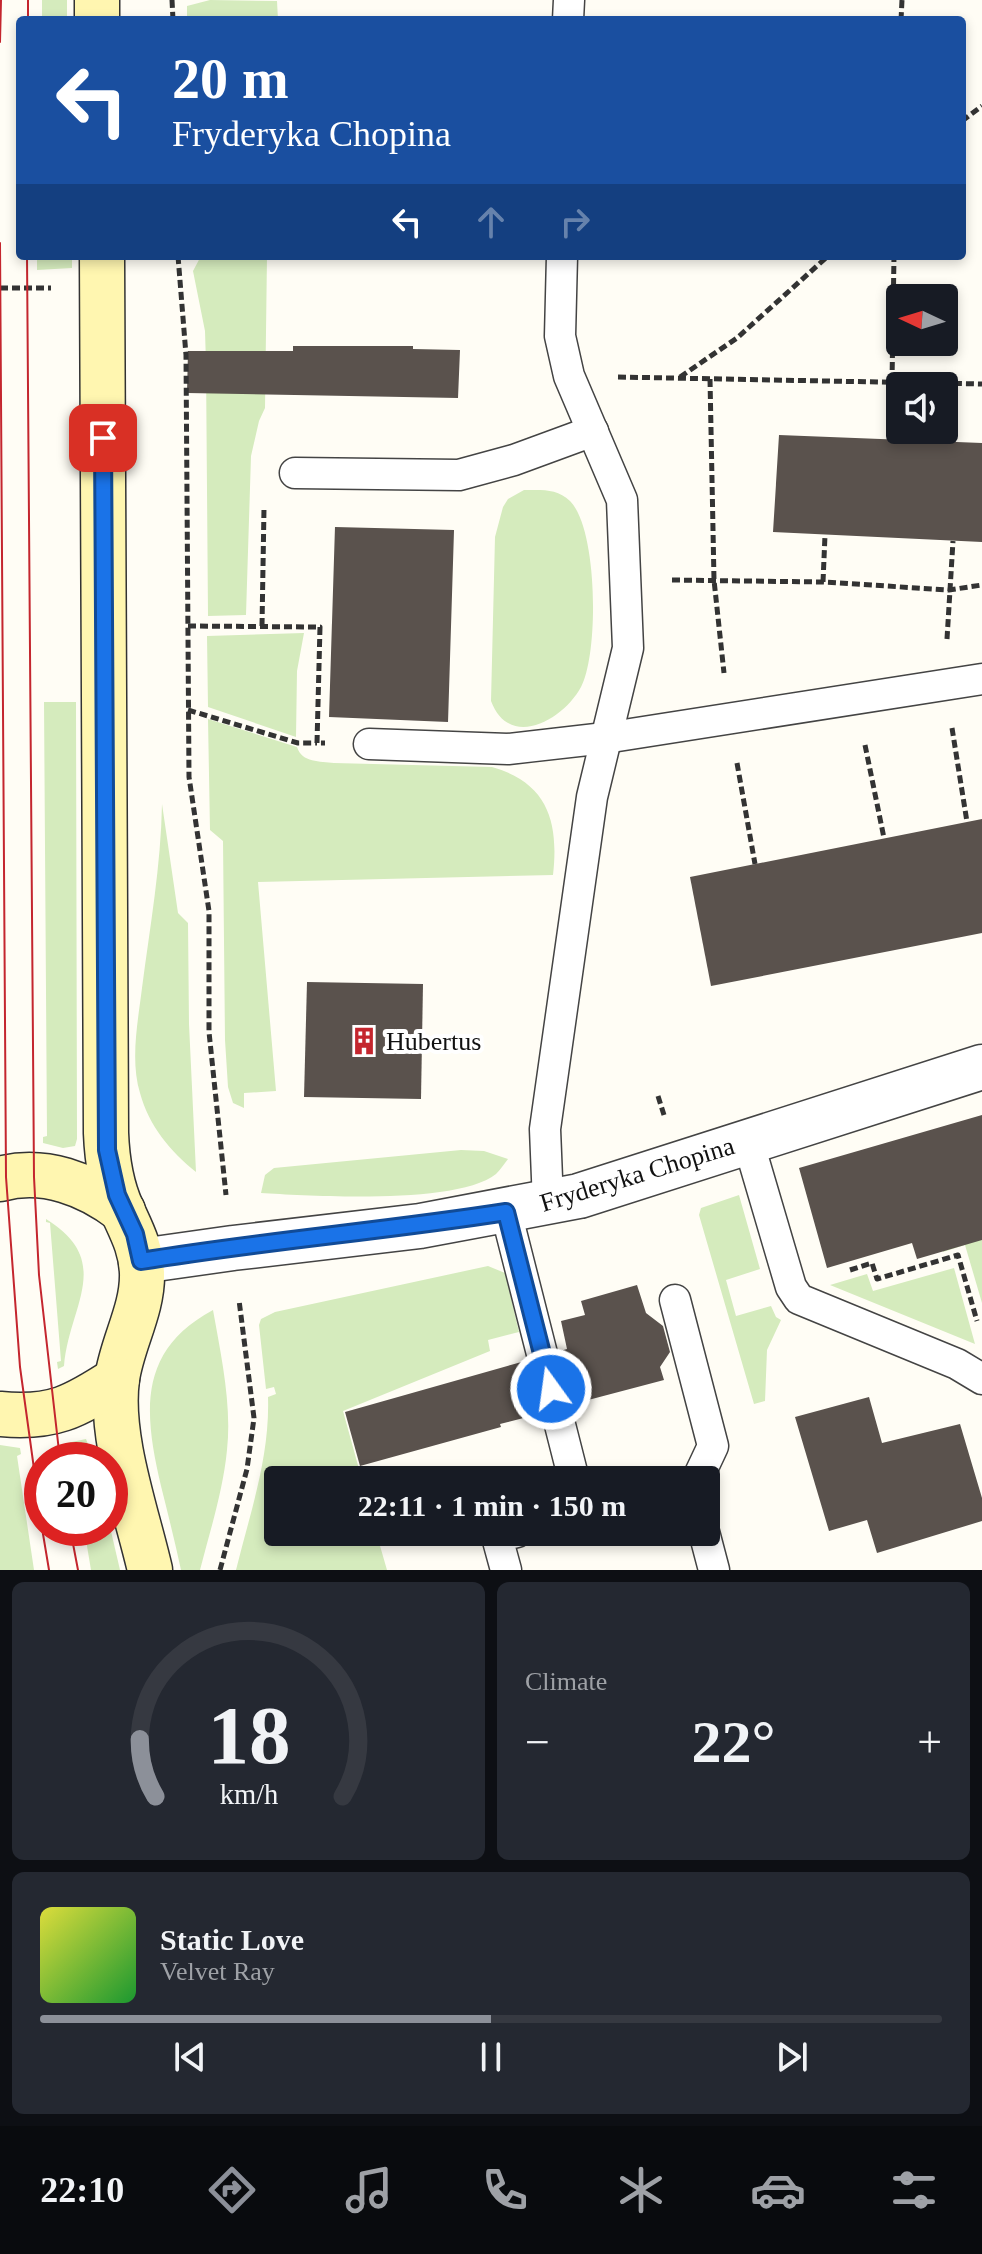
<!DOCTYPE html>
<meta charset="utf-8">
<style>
:root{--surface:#171b24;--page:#242831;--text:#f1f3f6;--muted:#9ea1a6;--line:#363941;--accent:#8c9099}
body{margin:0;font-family:Georgia,serif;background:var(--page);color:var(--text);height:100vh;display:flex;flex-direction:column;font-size:30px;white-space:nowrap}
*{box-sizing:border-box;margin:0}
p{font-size:26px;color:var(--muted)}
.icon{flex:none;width:44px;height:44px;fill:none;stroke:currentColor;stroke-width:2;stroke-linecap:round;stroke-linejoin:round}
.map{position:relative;height:1570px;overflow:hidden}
.drawer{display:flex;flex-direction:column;gap:12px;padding:12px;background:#0d0f14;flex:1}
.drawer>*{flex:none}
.guide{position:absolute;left:16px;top:16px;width:950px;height:244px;border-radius:8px;box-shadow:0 4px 12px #0003;background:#1a4fa0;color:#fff;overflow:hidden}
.needle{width:52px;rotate:274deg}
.controls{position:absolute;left:886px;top:284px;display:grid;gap:16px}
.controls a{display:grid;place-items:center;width:72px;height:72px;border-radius:8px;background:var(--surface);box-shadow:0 4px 12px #0003;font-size:40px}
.speed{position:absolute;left:24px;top:1442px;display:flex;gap:16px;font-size:40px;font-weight:700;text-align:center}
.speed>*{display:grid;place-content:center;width:104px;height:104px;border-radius:50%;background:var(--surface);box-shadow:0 4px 12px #0003;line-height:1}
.speed .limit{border:12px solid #d22;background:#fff;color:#111}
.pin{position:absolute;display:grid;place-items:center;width:68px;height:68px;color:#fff;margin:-34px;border-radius:16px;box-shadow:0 4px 12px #0006}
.me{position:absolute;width:88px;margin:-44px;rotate:346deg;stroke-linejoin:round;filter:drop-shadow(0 0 6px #0008)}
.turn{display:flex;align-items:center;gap:28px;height:168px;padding:0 24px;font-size:36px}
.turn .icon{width:104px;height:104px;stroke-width:2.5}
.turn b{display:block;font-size:56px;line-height:68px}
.lanes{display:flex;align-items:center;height:76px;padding:0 24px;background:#0003;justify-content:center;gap:40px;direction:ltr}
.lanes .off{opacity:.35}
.big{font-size:60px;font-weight:700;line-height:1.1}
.drawer .widget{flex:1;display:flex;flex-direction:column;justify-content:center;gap:12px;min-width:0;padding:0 28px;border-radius:12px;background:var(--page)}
.drawer .dial{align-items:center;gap:0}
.dial svg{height:208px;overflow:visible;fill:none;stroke:var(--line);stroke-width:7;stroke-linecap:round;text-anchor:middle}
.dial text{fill:var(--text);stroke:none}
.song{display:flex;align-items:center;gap:24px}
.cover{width:96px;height:96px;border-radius:12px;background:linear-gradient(135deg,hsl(60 70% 55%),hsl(130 70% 35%))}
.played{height:8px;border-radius:4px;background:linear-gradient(90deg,var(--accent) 50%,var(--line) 50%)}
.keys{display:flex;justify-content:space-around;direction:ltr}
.heat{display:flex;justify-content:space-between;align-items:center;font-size:44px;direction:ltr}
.drawer .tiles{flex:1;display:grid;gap:12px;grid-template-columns:1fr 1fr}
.widget:last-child{grid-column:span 2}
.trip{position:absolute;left:264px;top:1466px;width:456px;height:80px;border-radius:8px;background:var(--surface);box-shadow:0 4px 12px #0003;font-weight:700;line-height:80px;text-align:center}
.tabs{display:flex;height:128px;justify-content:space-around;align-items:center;background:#090b0e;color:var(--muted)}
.tabs .icon{width:56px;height:56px}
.tabs .current{color:var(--accent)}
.tabs b{font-size:36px;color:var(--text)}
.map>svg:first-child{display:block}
.green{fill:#d5ebbd}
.building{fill:#5a524d}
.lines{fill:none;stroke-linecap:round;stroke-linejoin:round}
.lane-casing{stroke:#444;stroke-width:33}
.street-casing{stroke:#444;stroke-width:47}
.secondary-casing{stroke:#333;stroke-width:47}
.path{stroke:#333;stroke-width:5;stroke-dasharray:8 4;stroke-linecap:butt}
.lane{stroke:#fff;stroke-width:30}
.street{stroke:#fff;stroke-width:44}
.secondary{stroke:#fff6b0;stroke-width:44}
.tram{stroke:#c4262e;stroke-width:2}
.route-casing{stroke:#114b97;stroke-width:20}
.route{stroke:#1a73e8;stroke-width:14}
.labels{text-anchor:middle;stroke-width:8;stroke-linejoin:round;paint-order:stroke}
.poi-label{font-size:26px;fill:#111;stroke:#fff;text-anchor:start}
.street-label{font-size:26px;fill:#111;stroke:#fff}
</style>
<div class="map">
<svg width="982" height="1570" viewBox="0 0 982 1570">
<rect width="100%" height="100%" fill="#fffdf5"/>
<!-- green -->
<g class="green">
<rect x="42" y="0" width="25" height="20"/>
<polygon points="210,0 277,1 278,20 187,20 187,6"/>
<polygon points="37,256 72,256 72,268 37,270"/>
<polygon points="201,256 267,256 265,408 259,421 251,456 246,615 208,616 206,364 205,331 193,271"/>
<path d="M524 490C541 490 557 488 570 501 598 529 599 653 581 687 564 719 510 751 491 701L495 537 503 507 508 499Z"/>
<polygon points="304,633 297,671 296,737 208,707 207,636"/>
<polygon points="44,702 76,702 77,1139 75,1146 63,1148 43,1143 43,1137 47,1136"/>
<path d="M208 719 297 747C302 763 320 761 334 763L492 767C548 783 559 822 553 875L258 882 276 1091 244 1093V1108L233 1103 228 1087 225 1040 223 841 210 830Z"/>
<path d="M162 804 178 913 188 923 189 1024 196 1172C170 1151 149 1126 140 1093 130 1060 138 1021 142 988 150 927 161 865 162 804Z"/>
<path d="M461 1150 484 1151 508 1159C504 1164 500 1170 496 1174 457 1205 312 1196 261 1193L265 1175 274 1168Z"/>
<polygon points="739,1195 760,1269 726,1280 736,1316 771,1306 776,1317 781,1320 767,1350 765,1401 754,1404 699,1215 701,1208"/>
<path d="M46 1219C115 1262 69 1305 64 1366L58 1369 57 1362 61 1361 50 1223 46 1222Z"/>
<polygon points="982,1226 982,1303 965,1245 943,1252 938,1235"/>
<path d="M488 1266 505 1273 519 1332 488 1340 490 1351 343 1411 362 1480H278V1532H376L387 1570H236C250 1513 270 1457 268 1397L276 1394 274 1387 266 1389 259 1325 261 1319 275 1312Z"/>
<polygon points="954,1268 975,1344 830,1285 867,1274 873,1291"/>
<path d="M213 1310C221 1355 232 1405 227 1450 223 1491 210 1531 200 1570H181C175 1542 168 1514 161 1486 144 1413 137 1351 213 1310Z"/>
<polygon points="86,1439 94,1460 73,1460 72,1448 67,1448 67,1443"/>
<polygon points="0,1445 20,1448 21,1454 17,1456 34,1570 0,1570"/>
<polygon points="110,1527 120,1570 91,1570 84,1528"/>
</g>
<!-- building -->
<g class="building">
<polygon points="293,346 413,346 413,349 460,350 458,398 187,393 188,351 293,351"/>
<polygon points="779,435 982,443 982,542 773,532"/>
<polygon points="335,527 454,530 448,722 329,717"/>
<polygon points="982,819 982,933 711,986 690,877"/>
<polygon points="307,982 423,984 421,1099 304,1097"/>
<polygon points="982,1115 982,1240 917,1259 912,1243 827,1268 799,1168"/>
<polygon points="637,1285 646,1313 663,1326 670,1352 660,1367 664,1380 573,1404 560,1351 567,1349 561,1321 585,1315 581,1301"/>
<polygon points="525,1361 539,1414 500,1424 501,1427 360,1466 345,1412"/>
<polygon points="869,1397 882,1443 960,1424 982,1498 982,1521 877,1553 867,1520 829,1531 795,1417"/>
</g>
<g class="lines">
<defs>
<g id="lane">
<polyline points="568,20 569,0"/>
<polyline points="295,473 459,475 514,460 593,431"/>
<polyline points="369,744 508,749 605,738 982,679"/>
<polyline points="748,1141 791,1287 799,1299 957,1364 982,1379"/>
<polyline points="548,1203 545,1129 592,797 628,648 622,500 569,376 560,336 562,256"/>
<polyline points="506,1212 574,1480"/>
<polyline points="675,1300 713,1446 697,1480"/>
<polyline points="704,1532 714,1570"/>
<polyline points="506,1570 497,1537 517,1532"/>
</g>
<polyline id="street" points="141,1261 233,1248 420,1226 579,1196 982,1067"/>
<g id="secondary">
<polyline points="97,0 97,20"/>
<path d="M102 256 106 1133C107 1159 111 1186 122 1210 132 1232 141 1248 142 1273 143 1310 122 1343 117 1379 109 1437 137 1513 150 1570"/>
<path d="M0 1179C44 1167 88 1184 123 1211"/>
<path d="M0 1414C53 1419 74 1407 117 1379"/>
</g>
</defs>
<!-- lane casing -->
<use href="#lane" class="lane-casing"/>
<!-- street casing -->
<use href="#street" class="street-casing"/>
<!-- secondary casing -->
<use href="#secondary" class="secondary-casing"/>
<!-- path -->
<g class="path">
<polyline points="172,0 173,20"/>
<polyline points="901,20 902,0"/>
<polyline points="962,121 982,106"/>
<polyline points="178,256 186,355 189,777 209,911 209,1032 226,1195"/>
<polyline points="0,288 51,288"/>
<polyline points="618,377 982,384"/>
<polyline points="680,377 737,338 828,256"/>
<polyline points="710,379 714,580 724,673"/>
<polyline points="892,382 894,256"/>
<polyline points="672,580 823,582 949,590 982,585"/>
<polyline points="823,582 825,535"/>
<polyline points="188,626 320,627 317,743 325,743"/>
<polyline points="262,626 264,508"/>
<polyline points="947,639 953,541"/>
<polyline points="188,710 298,743 317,743"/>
<polyline points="952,728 967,822"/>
<polyline points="865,745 884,838"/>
<polyline points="737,763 755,864"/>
<polyline points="658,1096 664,1115"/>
<polyline points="850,1270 872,1263 877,1279 958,1255 977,1321"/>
<polyline points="220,1570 247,1469 254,1418 239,1300"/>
</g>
<!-- lane -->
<use href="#lane" class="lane"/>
<!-- street -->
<use href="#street" class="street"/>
<!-- secondary -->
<use href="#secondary" class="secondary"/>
<!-- tram -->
<g class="tram">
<polyline points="28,20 28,0"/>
<polyline points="0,42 1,0"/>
<polyline points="0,243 6,1177 20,1367 42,1527"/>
<polyline points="27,256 34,1177 39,1275 60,1460"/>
<polyline points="42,1528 49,1570"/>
<polyline points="70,1528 78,1570"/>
</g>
</g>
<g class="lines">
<defs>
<path id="route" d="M103 438 107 1150 117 1195 135 1234 141 1261C262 1241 385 1231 506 1212L551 1389"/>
</defs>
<!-- route casing -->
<use href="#route" class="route-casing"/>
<!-- route -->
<use href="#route" class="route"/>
</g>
<!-- icons -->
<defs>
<symbol id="building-bare" viewBox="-9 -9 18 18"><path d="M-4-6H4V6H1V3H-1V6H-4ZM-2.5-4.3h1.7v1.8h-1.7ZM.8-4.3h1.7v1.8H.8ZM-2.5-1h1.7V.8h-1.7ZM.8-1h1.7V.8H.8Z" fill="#c4262e" stroke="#fff" stroke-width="2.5" paint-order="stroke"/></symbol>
</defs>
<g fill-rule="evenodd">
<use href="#building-bare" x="344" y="1021" width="40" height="40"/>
</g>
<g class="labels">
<!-- poi labels -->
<g class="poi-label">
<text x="386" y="1050">Hubertus</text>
</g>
<!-- street labels -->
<g class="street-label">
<text transform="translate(637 1174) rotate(-17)" y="9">Fryderyka Chopina</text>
</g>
</g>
</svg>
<div class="controls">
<a><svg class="needle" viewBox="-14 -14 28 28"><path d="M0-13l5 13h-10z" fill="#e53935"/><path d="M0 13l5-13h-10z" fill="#9ea1a6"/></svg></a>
<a><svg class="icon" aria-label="sound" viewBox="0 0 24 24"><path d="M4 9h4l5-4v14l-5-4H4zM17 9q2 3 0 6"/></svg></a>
</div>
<div class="speed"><div class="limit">20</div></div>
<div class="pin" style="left:103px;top:438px;background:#d93025"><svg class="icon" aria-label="arrive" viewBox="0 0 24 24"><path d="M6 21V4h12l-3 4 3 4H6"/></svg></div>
<svg class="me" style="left:551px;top:1389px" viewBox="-20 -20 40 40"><circle r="17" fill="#1a73e8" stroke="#fff" stroke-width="3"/><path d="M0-11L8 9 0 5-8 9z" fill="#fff"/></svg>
<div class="trip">22:11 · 1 min · 150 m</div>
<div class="guide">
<div class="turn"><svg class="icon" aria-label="left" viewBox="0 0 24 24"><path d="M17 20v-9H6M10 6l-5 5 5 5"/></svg><div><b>20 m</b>Fryderyka Chopina</div></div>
<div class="lanes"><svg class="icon" aria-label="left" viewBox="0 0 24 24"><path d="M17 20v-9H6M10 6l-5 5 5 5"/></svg><svg class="icon off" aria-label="ahead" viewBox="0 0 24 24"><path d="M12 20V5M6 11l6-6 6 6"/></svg><svg class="icon off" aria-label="right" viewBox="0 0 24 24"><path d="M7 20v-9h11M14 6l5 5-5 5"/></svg></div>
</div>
</div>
<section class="drawer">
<div class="tiles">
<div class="widget dial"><svg viewBox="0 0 100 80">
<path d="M14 69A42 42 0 1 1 86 69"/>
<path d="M14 69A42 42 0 0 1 8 47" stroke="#8c9099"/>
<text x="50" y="56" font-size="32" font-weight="700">18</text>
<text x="50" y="72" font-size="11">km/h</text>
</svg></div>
<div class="widget"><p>Climate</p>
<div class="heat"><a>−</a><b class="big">22°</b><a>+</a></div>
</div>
<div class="widget">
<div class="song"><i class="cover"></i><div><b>Static Love</b><p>Velvet Ray</p></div></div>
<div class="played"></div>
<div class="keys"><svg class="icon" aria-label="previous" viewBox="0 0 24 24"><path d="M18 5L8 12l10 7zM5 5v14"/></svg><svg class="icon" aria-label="pause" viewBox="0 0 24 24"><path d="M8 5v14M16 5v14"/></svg><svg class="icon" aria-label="next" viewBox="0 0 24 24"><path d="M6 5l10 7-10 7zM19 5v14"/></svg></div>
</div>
</div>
</section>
<nav class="tabs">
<b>22:10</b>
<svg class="icon current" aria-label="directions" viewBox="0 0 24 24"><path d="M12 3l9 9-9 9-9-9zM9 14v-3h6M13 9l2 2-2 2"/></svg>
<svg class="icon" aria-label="music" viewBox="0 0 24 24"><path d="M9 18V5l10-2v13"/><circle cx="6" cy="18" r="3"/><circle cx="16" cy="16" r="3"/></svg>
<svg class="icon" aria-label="phone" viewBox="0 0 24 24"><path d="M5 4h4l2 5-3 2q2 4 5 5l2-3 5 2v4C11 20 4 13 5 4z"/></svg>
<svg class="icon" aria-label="climate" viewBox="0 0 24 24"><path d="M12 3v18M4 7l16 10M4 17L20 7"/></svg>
<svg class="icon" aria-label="car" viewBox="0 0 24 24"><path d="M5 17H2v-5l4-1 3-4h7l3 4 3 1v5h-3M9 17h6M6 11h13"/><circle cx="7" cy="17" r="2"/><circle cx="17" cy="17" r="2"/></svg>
<svg class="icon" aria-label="filters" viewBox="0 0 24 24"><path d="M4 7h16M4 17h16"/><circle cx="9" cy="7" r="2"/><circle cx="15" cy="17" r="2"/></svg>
</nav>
